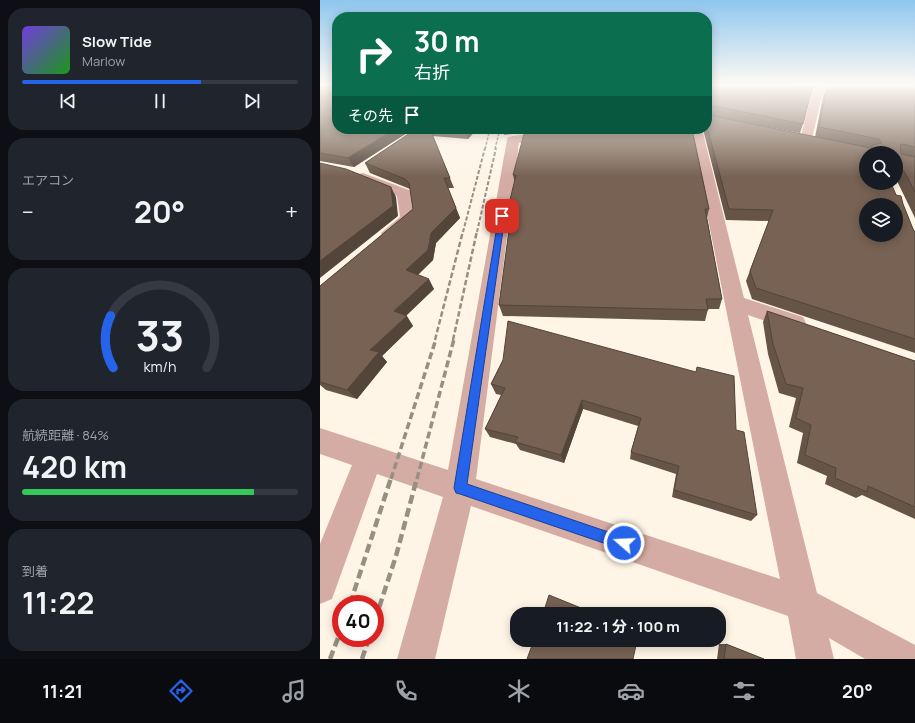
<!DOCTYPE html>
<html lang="ja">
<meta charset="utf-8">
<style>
:root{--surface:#171b24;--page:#20242c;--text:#f1f3f6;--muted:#9ea1a6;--line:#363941;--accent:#2563eb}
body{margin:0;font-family:Manrope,"Noto Sans JP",sans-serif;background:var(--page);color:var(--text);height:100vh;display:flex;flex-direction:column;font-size:15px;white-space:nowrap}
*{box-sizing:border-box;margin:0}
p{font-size:13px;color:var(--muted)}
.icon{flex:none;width:22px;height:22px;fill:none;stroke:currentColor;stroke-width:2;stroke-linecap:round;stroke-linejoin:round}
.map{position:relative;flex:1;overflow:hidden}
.details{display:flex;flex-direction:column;gap:8px;padding:8px;background:#0d0f14;width:320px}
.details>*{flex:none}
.hud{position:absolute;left:12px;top:12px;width:380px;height:122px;border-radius:16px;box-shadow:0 2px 10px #0003;background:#0b6e4f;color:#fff;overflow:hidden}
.tools{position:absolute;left:539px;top:146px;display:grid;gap:8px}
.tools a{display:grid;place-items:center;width:44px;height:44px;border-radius:50%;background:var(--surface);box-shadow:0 2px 10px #0003;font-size:20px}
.speed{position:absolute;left:12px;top:595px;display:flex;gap:8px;font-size:20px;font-weight:700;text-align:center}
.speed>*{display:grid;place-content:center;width:52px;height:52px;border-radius:50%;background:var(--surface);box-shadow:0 2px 10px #0003;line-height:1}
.speed .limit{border:6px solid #d22;background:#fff;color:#111}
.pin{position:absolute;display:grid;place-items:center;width:34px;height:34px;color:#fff;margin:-17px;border-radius:8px;box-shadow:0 2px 6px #0006}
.me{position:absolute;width:44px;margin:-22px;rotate:289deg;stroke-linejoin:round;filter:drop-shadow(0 0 3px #0008)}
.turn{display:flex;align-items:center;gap:14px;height:84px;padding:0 16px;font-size:18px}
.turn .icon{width:52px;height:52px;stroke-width:2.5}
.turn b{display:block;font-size:28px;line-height:34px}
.then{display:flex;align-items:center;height:38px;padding:0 16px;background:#0003;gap:8px;font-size:15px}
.big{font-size:30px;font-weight:700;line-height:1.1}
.details .card{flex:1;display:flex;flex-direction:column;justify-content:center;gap:6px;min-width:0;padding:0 14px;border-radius:16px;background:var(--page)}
.details .dial{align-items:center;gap:0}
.dial svg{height:104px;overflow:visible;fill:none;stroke:var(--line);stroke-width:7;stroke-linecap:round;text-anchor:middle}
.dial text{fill:var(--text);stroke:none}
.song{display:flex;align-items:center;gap:12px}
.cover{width:48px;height:48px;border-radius:6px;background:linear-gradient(135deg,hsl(260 70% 55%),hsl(120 70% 35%))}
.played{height:4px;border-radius:2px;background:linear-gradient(90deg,var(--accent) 65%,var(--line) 65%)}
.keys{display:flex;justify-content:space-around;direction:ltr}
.heat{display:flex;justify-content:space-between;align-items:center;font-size:22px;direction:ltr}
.charge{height:6px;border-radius:3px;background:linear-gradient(90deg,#34c759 84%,var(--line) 0)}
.trip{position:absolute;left:190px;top:607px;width:216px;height:40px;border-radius:16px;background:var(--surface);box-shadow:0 2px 10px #0003;font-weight:700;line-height:40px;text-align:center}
.tab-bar{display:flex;height:64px;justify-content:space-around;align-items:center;background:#090b0e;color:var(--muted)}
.tab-bar .icon{width:28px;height:28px}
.tab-bar .active{color:var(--accent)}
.tab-bar b{font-size:18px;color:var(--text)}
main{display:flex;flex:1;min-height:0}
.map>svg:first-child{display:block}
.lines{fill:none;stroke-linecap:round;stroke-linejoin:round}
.minor{fill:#d5aca3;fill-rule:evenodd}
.rail-far4{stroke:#968f83;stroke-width:1.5;stroke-dasharray:3 1.5;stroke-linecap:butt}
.rail-far3{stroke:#968f83;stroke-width:2;stroke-dasharray:4 2;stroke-linecap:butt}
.rail-far2{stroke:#968f83;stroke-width:2.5;stroke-dasharray:5.5 2.5;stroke-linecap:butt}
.rail-far1{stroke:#968f83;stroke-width:3.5;stroke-dasharray:7 3.5;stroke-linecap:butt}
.rail{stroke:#968f83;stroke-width:4.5;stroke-dasharray:9 4.5;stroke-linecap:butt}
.wall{fill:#665447}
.shaded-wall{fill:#53453a}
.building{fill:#776253;stroke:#53453a;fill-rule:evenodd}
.route{fill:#2563eb;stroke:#184099}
</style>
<main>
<section class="details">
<div class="card">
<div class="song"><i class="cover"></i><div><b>Slow Tide</b><p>Marlow</p></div></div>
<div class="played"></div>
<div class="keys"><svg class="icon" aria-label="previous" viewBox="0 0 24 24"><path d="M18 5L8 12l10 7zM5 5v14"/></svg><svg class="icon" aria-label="pause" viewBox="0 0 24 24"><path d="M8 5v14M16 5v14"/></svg><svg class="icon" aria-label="next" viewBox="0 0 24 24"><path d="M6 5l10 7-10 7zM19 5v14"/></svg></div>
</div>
<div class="card"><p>エアコン</p>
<div class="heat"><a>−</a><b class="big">20°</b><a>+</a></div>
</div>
<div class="card dial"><svg viewBox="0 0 100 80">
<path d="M14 69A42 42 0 1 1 86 69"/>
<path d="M14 69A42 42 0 0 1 12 29" stroke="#2563eb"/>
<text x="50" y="56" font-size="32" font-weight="700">33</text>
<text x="50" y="72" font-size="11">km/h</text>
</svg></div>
<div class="card"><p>航続距離 · 84%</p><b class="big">420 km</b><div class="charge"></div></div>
<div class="card"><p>到着</p><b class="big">11:22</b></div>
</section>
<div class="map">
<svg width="595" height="659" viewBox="0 0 595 659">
<rect width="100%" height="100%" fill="#fef5e7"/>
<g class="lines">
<!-- minor -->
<g class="minor">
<polygon points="388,85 398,85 391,97 387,98"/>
<polygon points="432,85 456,85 494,91 500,85 511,85 502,96 491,143 481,143 480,140 491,97 437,88"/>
<polygon points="251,129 288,129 286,132 282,133 199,143 156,479 460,579 370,129 382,129 424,298 483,317 486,323 483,329 475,331 428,315 497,593 595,645 595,659 545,659 509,638 514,659 476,659 468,616 151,506 115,659 77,659 123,497 57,474 12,599 0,604 0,544 32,465 0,454 0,428 128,470 187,140 188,137 193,136"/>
<path d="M43 173 89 190 92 193 97 218C90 228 76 240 64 237L61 233 80 217 77 196 38 180 36 177 38 174Z"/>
</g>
<!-- rail-far4 -->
<g class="rail-far4">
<polyline points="165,149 170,129"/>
<polyline points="175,149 180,129"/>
</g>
<!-- rail-far3 -->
<g class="rail-far3">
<polyline points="143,232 165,148"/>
<polyline points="157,232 176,148"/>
</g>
<!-- rail-far2 -->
<g class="rail-far2">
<polyline points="115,340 143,231"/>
<polyline points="133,340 157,231"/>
</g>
<!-- rail-far1 -->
<g class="rail-far1">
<polyline points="71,479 116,339"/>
<polyline points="97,479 134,339"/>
</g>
<!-- rail -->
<g class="rail">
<polyline points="30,604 71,478"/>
<polyline points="55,620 76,556 97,478"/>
<polyline points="10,659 21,630"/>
<polyline points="42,659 49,638"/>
</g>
</g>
<!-- wall -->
<g class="wall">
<polygon points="0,85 17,129 93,129 34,167 0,161"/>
<polygon points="387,85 388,90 394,89 396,85 498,85 493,89 467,85 483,124 480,133 387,115 388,115 551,148 495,137 503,97 507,88 595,85 595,218 577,181 576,181 576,153 546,153 583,204 593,229 595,232 595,353 432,299 426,281 449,221 406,220 383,129 387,129"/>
<polygon points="96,129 157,129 148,139 113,136 134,188 128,188 140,218 116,243 113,260 98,275 114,289 86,316 93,326 62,356 67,362 37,399 6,390 0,385 0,286 93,209 90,189 50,173 45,163"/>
<polygon points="246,129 389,209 387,218 402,299 399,309 388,309 385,321 183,316 179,305 192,207 190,200 195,183 193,175"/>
<polygon points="447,311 595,361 595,519 542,495 536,498 505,484 507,476 477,463 483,433 469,427 476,398 459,393 448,354 443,322"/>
<polygon points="183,360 416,430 437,515 431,521 352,497 356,474 310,459 311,452 318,426 263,409 244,463 200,450 196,444 170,437 165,429 181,395 176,394 171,384"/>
<polygon points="399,644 406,644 444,659 397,659"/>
</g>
<!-- shaded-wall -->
<g class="shaded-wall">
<polygon points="495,85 498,85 493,89"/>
<polygon points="75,129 93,129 34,167 28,158"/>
<polygon points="146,129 157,129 148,139 145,130"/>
<polygon points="182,129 237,129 184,135"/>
<polygon points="71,187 76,197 78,216 0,278 0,261"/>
<polygon points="136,208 140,218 116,243 113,260 92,280 86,270 111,233"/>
<polygon points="109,279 114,289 80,321 74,311"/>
<polygon points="87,316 93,326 62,356 67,362 37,399 27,390 50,350"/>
<polygon points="262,400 263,409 244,463 241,455"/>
</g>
<!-- building -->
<g class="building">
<polygon points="0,85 17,85 17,129 75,129 28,158 0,153"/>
<path d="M387 85H388V90L394 89 396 85H466L492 89 483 124 389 105 387 107 388 115 551 148 553 145 562 143 559 139 499 127 507 88 509 85H595V147L582 144 580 145 581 154 595 157V192L584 171H576V153H546V183H571L576 195 581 196 583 204 593 229 595 232V339L436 288 430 271 453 210 409 209 387 127ZM546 205H576V235H546Z"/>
<polygon points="96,129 110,129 130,178 124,178 136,208 111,233 108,250 86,270 109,279 74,311 87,316 50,350 59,352 27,390 0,382 0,286 93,209 89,183 85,179 45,163"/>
<polygon points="246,129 372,129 389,209 385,209 402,299 386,299 388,310 179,305 193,200 190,200 196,175 193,175 204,134"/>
<polygon points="0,163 26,169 71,187 73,206 0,261"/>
<polygon points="447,311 595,361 595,507 548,486 547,492 515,478 516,468 485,455 491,425 476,418 483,388 466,384 453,344"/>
<polygon points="188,321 376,372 377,367 414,376 416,430 424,432 437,515 354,490 359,466 311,452 321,418 262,400 241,455 195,442 198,437 165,429 185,388 171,384 183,360"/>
<polygon points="229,595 271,612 270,614 223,614"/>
<polygon points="214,640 304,640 316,645 313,659 207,659"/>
<polygon points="406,644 444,659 404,659"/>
</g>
<!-- sky -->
<linearGradient id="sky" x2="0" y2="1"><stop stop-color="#8ec6ee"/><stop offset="0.48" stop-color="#fffaf4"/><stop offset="1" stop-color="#fffaf4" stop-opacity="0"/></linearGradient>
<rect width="595" height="177" fill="url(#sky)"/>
<!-- route -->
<polygon class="route" points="179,214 185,216 147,484 309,539 311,543 309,548 304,550 140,494 136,493 134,488"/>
</svg>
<div class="tools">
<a><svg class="icon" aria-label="search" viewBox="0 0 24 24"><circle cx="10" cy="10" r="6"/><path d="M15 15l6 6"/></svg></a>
<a><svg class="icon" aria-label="layers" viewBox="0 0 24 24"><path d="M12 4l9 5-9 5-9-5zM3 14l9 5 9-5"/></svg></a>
</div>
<div class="speed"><div class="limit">40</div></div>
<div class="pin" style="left:182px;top:216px;background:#d93025"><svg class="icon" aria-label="arrive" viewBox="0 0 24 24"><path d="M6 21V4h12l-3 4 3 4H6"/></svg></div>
<svg class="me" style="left:304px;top:543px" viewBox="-20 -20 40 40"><circle r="17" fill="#2563eb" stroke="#fff" stroke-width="3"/><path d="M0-11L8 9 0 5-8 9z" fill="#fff"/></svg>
<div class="trip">11:22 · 1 分 · 100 m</div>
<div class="hud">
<div class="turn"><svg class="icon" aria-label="right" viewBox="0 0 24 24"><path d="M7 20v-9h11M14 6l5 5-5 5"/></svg><div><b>30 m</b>右折</div></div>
<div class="then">その先<svg class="icon" aria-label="arrive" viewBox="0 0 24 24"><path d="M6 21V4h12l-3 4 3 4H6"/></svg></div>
</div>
</div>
</main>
<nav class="tab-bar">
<b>11:21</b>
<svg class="icon active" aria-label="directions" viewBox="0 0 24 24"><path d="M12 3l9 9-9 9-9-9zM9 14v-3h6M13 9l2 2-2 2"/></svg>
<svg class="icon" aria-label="music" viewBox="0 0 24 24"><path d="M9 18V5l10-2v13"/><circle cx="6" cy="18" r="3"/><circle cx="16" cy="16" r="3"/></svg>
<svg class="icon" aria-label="phone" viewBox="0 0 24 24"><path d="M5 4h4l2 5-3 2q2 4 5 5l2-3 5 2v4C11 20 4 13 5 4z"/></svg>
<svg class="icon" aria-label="climate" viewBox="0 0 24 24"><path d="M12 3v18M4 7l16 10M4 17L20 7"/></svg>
<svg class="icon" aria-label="car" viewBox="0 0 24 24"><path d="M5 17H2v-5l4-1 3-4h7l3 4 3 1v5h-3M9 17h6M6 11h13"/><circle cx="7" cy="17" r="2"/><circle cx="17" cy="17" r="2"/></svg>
<svg class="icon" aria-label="filters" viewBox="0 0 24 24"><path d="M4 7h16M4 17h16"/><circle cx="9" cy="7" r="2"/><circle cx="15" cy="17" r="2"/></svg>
<b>20°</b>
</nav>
